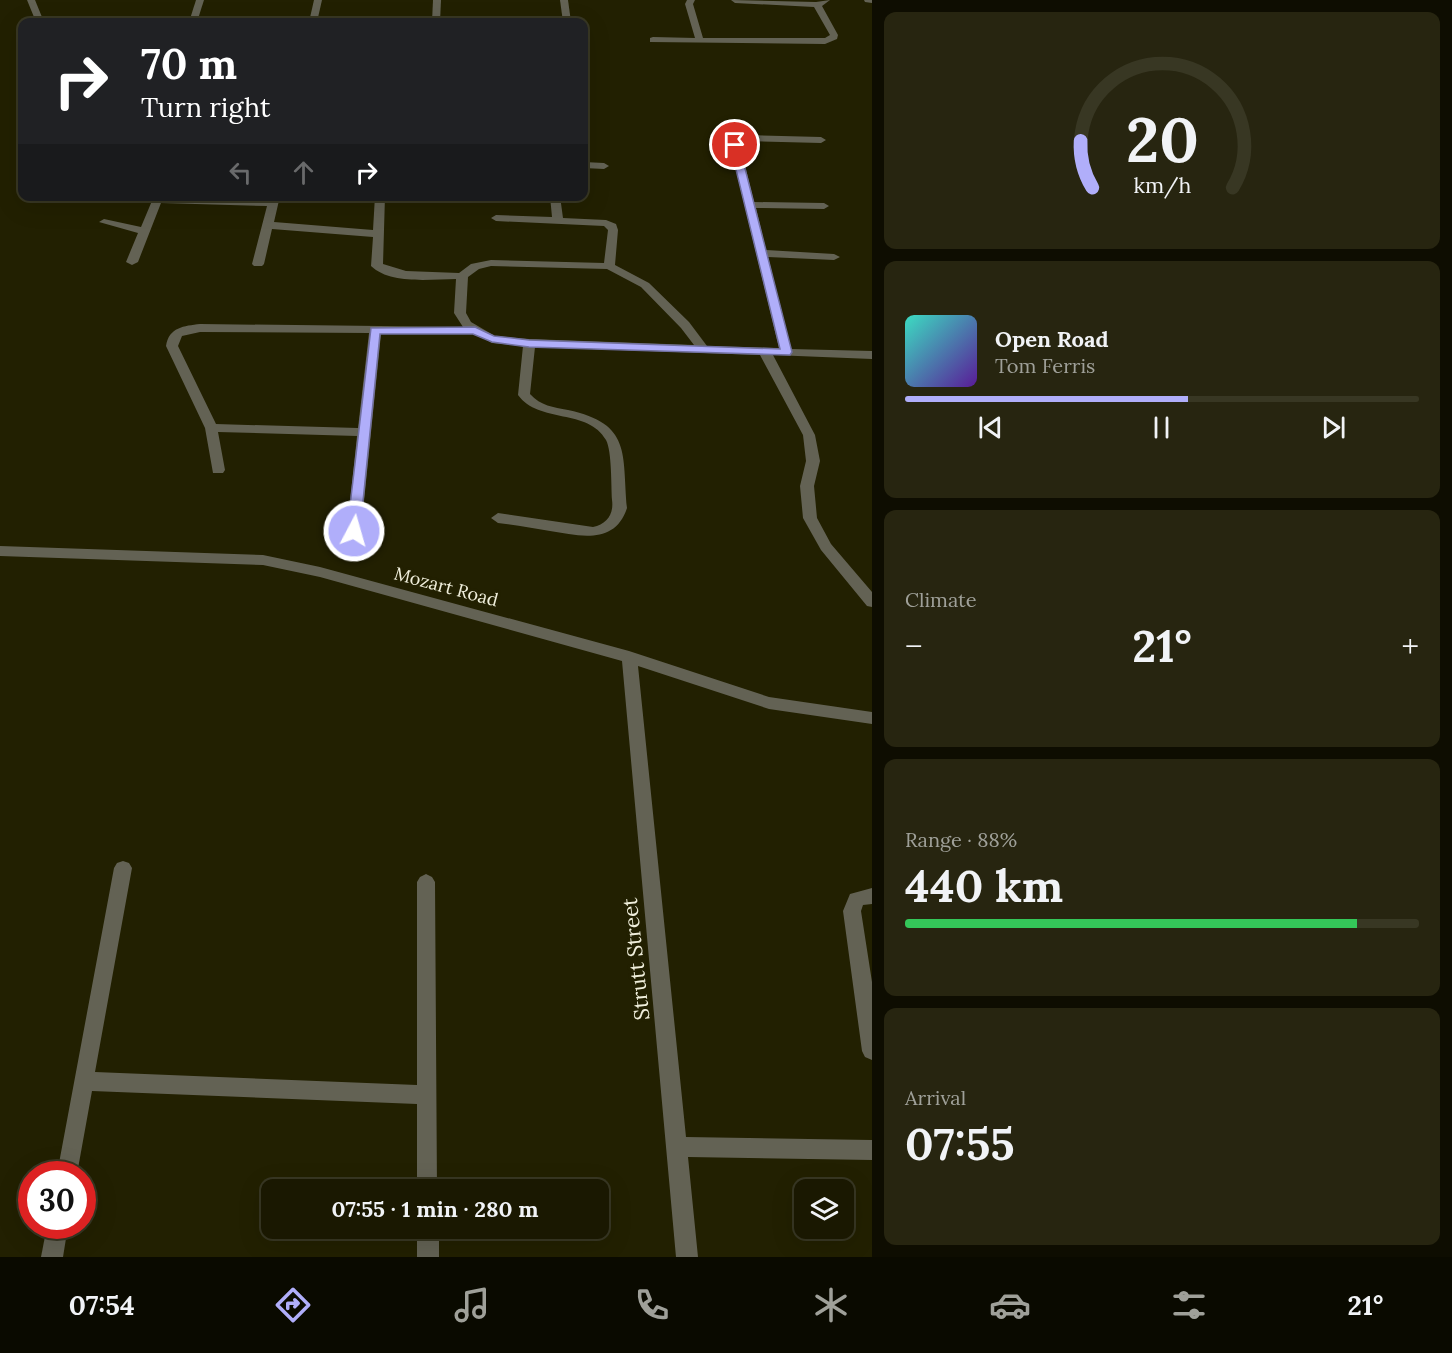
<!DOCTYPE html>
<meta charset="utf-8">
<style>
:root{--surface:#1a1801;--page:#272510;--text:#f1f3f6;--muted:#9fa099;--line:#383723;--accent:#b0aefa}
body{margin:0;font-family:Lora,serif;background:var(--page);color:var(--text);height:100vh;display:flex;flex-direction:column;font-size:22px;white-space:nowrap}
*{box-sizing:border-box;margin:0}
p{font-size:20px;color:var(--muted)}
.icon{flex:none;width:33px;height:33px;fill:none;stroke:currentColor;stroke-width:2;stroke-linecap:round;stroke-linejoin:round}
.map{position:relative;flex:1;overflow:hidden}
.drawer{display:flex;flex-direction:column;gap:12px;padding:12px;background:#0e0d01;width:580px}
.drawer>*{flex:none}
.guide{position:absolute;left:18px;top:18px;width:570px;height:183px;border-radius:12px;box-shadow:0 6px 24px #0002,0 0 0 2px var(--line);background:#202124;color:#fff;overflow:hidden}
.tools{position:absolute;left:794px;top:1179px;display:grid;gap:12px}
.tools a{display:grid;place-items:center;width:60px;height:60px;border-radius:12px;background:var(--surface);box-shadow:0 6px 24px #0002,0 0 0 2px var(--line);font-size:30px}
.speed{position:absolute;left:18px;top:1161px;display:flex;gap:12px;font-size:30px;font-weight:700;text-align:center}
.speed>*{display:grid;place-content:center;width:78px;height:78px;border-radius:50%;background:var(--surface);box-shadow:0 6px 24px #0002,0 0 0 2px var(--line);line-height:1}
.speed .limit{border:9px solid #d22;background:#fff;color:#111}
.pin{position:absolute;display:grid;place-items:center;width:51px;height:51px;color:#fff;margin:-26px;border:3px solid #fff;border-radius:50%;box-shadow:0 2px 6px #0007}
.me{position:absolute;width:66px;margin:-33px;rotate:6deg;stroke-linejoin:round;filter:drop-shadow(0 0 4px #0008)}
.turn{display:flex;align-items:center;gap:21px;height:126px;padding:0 24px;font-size:27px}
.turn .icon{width:78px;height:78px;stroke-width:2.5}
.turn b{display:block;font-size:42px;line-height:51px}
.lanes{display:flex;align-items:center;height:57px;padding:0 24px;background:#0003;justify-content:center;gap:30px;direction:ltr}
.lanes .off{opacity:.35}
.big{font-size:45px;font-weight:700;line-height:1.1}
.drawer .widget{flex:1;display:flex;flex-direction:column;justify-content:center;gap:9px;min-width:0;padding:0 21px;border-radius:12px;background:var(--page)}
.drawer .dial{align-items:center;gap:0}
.dial svg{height:156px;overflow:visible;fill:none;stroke:var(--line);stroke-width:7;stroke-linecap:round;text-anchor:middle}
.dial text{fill:var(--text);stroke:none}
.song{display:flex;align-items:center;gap:18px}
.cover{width:72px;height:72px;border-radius:9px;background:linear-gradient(135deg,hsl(170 70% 55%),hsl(270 70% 35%))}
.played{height:6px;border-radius:3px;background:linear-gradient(90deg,var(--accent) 55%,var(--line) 55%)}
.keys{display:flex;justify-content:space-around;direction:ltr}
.heat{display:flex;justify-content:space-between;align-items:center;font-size:33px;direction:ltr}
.charge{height:9px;border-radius:4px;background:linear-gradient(90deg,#34c759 88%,var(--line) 0)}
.trip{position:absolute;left:261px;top:1179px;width:348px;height:60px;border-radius:12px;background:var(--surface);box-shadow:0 6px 24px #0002,0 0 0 2px var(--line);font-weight:700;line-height:60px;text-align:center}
.tab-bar{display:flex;height:96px;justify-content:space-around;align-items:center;background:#0a0a00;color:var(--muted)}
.tab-bar .icon{width:42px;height:42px}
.tab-bar .current{color:var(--accent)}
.tab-bar b{font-size:27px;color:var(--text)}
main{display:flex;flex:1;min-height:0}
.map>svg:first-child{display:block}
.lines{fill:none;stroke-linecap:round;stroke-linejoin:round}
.street{fill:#636254;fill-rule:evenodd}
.route{fill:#b0aefa;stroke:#7271a2;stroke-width:1.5}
.labels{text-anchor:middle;stroke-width:6;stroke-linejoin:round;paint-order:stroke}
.street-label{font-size:18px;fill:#f0efdc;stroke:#222001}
.near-street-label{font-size:21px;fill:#f0efdc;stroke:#222001}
</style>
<main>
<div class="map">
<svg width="872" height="1257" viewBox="0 0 872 1257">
<rect width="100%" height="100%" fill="#222001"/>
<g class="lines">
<!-- street -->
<g class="street">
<polygon points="27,0 35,0 44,22 36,22"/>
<polygon points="196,0 204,0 197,22 189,22"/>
<polygon points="314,0 322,0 317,22 309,22"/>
<polygon points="433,0 441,0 440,22 432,22"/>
<polygon points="560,0 568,0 571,22 563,22"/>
<polygon points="687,0 695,0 693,4 703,38 825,38 830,35 814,7 735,3 731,0 816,2 830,0 822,6 838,35 837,39 825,44 650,42 650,38 653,37 695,38 685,4"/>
<polygon points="864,0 872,0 872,3 865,2"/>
<path d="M744 135 821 137 826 140 821 143 744 141 740 145 754 202 824 203 829 206 824 209 756 208 766 250 834 254 840 257 834 260 768 257 791 349 872 351V359L773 355 815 435 820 461 814 486 817 518 831 544 872 592V607L867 606 821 550 803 518 800 486 806 461 803 435 760 355 535 347 530 394C541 406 553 407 568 410 632 424 622 453 627 508 615 545 580 536 550 531 533 528 515 525 498 523L491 518 498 513 593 527C607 524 614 514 612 500 611 486 612 451 606 440 588 408 539 424 518 395L523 346 492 343 476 334H381L361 531 354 536 347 531 357 436 218 432 225 470 223 473H213L205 428 166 346C169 327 184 326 200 324L463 327 454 313 456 279C431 279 391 285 371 266L373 237 272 229 264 264 262 266H254L252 264 267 206 161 203 138 262 132 265 126 262 138 233 99 222 104 219 141 227 154 196 269 200 270 196H280L274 222 373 230 375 196H385L383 264 406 271 459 273 471 264 491 260 604 263 608 230 604 226 496 221 491 218 496 215 552 217 550 196H560L563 218 606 220 616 224 618 230 615 265 649 283 689 322 707 346 779 348 730 145 733 138ZM491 266 607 269 641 287 681 328 694 345 529 339 495 336 471 322 466 313 468 277 479 269ZM200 332 369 333 358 428 216 424 178 346 182 336Z"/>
<polygon points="584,162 604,163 609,166 604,169 584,168"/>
<polygon points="0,546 263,555 320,567 629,651 769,697 872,712 872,724 769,709 638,666 686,1137 872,1140 872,1160 688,1157 698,1257 676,1257 622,661 320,577 263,565 0,556"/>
<polygon points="123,861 129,863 132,868 95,1072 417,1085 417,882 420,877 426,874 432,877 435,882 437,1190 417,1190 417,1104 92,1091 77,1174 57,1174 114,868 117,863"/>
<polygon points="872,888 872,904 863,905 861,911 872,982 872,1060 865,1057 862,1051 843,911 850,894"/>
<polygon points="47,1226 68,1226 63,1257 41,1257"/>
<rect x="417" y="1228" width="22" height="29"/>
</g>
</g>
<!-- route -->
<polygon class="route" points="735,142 739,145 792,352 790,355 529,347 492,342 473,334 380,334 360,531 358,534 349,534 347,531 371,328 475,327 494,336 529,340 780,349 730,145"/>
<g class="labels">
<!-- street labels -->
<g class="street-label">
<text transform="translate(446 587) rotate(15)" y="6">Mozart Road</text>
</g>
<!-- near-street labels -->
<g class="near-street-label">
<text transform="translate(636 959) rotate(-96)" y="7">Strutt Street</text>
</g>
</g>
</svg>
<div class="tools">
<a><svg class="icon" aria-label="layers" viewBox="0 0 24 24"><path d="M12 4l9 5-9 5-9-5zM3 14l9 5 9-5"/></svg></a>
</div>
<div class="speed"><div class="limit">30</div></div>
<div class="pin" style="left:735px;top:145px;background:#d93025"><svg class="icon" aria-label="arrive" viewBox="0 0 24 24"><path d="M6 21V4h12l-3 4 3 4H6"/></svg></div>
<svg class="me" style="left:354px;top:531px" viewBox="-20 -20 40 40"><circle r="17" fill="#b0aefa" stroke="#fff" stroke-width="3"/><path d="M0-11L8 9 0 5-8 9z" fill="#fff"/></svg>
<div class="trip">07:55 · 1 min · 280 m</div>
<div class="guide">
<div class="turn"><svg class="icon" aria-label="right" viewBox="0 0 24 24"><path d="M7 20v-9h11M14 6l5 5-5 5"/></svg><div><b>70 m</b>Turn right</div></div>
<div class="lanes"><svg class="icon off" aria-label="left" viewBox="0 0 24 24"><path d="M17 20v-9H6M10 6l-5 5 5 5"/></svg><svg class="icon off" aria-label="ahead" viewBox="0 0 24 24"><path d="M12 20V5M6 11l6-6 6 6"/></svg><svg class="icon" aria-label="right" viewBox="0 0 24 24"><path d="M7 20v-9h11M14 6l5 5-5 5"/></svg></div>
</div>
</div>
<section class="drawer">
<div class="widget dial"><svg viewBox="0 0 100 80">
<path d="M14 69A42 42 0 1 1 86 69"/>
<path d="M14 69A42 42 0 0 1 8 45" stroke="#b0aefa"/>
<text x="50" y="56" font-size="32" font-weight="700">20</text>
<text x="50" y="72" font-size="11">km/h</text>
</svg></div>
<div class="widget">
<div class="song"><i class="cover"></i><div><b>Open Road</b><p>Tom Ferris</p></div></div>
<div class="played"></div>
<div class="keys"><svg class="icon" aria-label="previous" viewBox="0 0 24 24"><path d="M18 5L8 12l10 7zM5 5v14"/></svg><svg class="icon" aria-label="pause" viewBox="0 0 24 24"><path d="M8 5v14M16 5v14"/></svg><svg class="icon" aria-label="next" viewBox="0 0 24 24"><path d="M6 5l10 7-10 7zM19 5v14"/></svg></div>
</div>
<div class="widget"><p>Climate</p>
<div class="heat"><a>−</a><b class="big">21°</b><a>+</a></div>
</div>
<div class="widget"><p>Range · 88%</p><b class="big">440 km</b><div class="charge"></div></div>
<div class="widget"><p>Arrival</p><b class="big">07:55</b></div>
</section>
</main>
<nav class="tab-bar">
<b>07:54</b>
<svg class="icon current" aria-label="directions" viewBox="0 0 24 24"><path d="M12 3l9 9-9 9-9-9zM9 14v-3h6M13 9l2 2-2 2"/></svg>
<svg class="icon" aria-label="music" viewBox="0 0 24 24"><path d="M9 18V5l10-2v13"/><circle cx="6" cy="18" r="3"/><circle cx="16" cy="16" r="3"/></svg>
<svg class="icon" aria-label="phone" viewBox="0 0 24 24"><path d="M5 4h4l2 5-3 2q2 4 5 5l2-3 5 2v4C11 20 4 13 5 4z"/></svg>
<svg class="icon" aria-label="climate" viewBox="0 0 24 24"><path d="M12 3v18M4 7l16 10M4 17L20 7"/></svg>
<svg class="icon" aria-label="car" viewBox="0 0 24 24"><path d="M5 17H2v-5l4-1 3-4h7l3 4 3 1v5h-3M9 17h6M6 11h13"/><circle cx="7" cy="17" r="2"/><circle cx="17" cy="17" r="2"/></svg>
<svg class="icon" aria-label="filters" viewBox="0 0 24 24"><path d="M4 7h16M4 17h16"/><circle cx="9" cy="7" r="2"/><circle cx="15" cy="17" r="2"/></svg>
<b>21°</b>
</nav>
